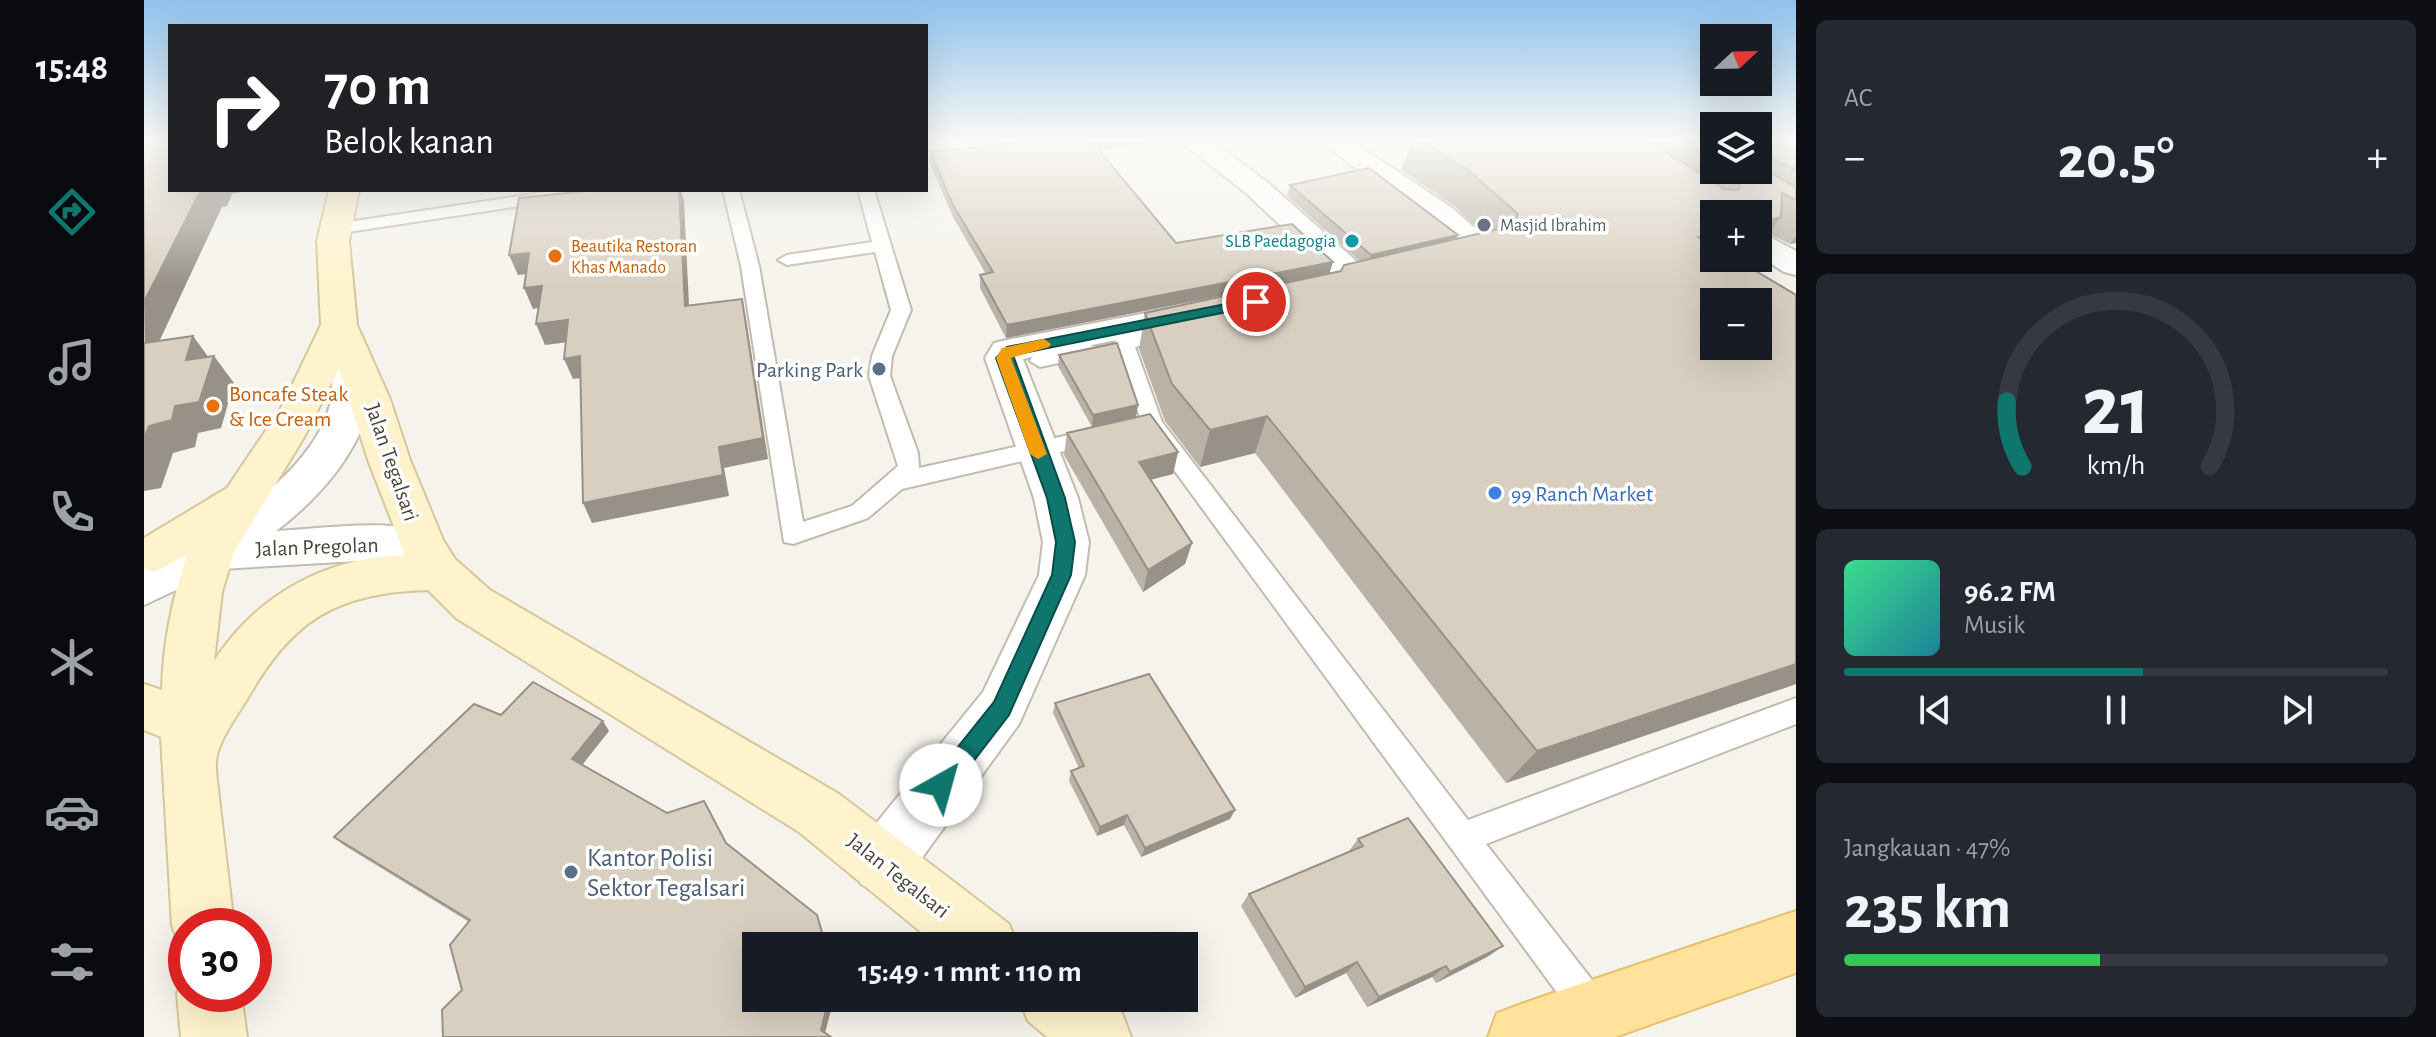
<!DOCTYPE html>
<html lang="id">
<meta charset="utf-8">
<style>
:root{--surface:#171b24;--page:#242831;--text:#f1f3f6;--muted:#9ea1a6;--line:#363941;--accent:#0f766e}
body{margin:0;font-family:"Alegreya Sans",sans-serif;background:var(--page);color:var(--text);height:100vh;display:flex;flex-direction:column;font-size:30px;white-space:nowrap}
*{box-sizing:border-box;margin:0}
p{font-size:26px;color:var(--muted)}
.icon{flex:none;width:44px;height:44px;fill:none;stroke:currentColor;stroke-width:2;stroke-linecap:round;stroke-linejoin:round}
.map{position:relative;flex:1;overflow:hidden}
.side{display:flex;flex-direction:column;gap:20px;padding:20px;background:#0d0f14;width:640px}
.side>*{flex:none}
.top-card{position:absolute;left:24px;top:24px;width:760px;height:168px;border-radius:0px;box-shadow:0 8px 32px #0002;background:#202124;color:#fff;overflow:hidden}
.needle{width:52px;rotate:68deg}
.tools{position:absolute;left:1556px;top:24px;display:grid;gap:16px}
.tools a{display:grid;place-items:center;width:72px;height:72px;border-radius:0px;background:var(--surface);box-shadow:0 8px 32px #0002;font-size:40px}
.speed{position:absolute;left:24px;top:908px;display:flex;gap:16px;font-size:40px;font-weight:700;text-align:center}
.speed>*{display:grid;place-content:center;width:104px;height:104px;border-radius:50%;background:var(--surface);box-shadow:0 8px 32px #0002;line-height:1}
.speed .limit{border:12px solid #d22;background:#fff;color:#111}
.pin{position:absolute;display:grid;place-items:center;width:68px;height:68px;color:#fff;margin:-34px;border:4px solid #fff;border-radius:50%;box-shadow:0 2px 8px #0007}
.me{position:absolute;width:88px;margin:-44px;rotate:38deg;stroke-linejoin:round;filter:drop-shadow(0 0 6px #0008)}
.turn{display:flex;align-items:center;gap:28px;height:168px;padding:0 24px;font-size:36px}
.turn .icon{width:104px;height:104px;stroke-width:2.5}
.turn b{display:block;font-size:56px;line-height:68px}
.big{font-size:60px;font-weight:700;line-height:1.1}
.side .tile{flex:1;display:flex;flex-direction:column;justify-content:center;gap:12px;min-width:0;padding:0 28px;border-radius:12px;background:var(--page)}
.side .dial{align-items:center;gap:0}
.dial svg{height:208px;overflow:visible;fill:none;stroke:var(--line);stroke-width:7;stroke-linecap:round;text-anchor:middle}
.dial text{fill:var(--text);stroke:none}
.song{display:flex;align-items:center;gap:24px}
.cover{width:96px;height:96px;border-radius:12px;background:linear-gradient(135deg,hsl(150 70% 55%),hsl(190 70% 35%))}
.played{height:8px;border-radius:4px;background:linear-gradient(90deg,var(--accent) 55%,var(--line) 55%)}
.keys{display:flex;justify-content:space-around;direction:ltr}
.heat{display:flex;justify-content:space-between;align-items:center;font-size:44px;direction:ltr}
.charge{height:12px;border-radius:6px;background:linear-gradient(90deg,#34c759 47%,var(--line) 0)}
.trip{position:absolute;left:598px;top:932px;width:456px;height:80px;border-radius:0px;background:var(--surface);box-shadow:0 8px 32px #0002;font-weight:700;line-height:80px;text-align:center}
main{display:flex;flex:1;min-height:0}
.tab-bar{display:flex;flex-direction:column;width:144px;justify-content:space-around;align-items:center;background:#090b0e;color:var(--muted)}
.tab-bar .icon{width:56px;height:56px}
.tab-bar .current{color:var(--accent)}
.tab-bar b{font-size:36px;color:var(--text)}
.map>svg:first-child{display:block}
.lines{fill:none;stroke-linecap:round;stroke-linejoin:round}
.lane-casing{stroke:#c2bbae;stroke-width:4}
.street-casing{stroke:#c2bbae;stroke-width:4}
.secondary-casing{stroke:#d6c79b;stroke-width:4}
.primary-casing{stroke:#e6c16a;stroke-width:4}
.lane{fill:#fff;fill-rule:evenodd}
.street{fill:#fff;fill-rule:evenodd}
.secondary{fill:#fff3cd;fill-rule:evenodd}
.primary{fill:#ffe39c;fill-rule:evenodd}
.wall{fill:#bab2a6}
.shaded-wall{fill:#979187}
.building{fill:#d8cfc1;stroke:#979187;stroke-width:2;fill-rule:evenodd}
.route{fill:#0f766e;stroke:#0a4d48;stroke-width:2}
.slow{fill:#f59e0b}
.worship-dot{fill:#6b7280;stroke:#fff;stroke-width:3}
.culture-dot{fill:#0f9aa8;stroke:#fff;stroke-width:3}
.food-dot{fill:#e8710a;stroke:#fff;stroke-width:3}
.service-dot{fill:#5c6f8a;stroke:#fff;stroke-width:3}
.shop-dot{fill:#3f7fe0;stroke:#fff;stroke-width:3}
.labels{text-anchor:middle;stroke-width:7;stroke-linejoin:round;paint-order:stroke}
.far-worship-label{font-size:18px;fill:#5b616d;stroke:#fff;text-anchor:start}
.far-culture-label{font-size:18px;fill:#0d838f;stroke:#fff;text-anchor:end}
.far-food-label{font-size:18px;fill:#c56008;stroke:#fff;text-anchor:start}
.service-label{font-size:22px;fill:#4e5e75;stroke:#fff;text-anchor:end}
.food-label{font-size:22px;fill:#c56008;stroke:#fff;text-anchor:start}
.street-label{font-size:22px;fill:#4b4439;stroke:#fff}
.shop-label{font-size:22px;fill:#366cbe;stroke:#fff;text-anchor:start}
.near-service-label{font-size:26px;fill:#4e5e75;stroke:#fff;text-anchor:start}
</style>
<main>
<nav class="tab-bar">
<b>15:48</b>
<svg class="icon current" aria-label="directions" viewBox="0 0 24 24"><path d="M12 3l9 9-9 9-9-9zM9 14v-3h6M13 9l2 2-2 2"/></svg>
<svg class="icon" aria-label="music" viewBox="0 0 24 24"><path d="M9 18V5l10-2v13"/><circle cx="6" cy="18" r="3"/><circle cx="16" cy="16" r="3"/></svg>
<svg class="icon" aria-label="phone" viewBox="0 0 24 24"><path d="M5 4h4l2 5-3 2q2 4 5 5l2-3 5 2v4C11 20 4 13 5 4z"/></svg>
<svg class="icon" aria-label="climate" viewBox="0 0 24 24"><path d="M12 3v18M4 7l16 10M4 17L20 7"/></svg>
<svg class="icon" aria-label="car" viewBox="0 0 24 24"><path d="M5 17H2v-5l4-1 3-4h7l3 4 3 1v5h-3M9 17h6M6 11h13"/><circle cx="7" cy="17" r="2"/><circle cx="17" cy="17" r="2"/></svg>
<svg class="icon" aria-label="filters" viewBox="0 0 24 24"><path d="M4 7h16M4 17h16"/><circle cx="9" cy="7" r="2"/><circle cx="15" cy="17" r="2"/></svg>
</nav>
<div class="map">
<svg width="1652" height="1037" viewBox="0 0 1652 1037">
<rect width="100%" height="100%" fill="#f6f3ec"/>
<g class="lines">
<defs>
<g id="lane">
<polygon points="416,190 456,190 448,195 191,234 182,229 191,224"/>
<polygon points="579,190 595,190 615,266 659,522 708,506 754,466 725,376 728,356 747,310 731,252 643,265 634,260 643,255 728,242 714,190 730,190 767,310 748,356 746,376 774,453 775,468 952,429 960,432 963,437 960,442 758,489 724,518 649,544 640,542 597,266"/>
<polygon points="1026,327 1033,329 1036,333 1033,337 991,347 1018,422 1324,820 1652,698 1652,724 1342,844 1462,998 1467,1011 1462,1024 1449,1029 1436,1024 1000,429 970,343 973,339"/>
<polygon points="945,345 952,347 955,351 952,355 896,367 886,361 889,356"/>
</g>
<g id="street">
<polygon points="1036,141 1068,141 1123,182 1227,274 1232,281 1227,288 1215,291 1203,288 1103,194"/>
<polygon points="1175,141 1208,141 1308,208 1355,249 1347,260 1302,270 1290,267 1286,260 1290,253 1317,247"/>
<polygon points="1614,231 1652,251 1652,275 1640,272 1614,255"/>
<polygon points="1059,302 1071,306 1077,313 1071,320 879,359 934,498 945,542 941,575 875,724 759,884 738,892 717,884 709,863 717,842 839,692 895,575 899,542 890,498 841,358 850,343 863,340"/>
<path d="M199 333 212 336C259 406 186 491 132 531 183 528 245 518 295 534L302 546 295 558 279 563 213 561 77 569 0 605V566C66 538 166 478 186 405 192 385 185 363 181 344L186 336Z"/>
</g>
<g id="secondary">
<path d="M185 190H215L205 241 213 325 246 399 266 460 299 540 311 559 346 590 695 794 865 924 874 946H794L655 832 312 618 284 590C191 593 148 620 102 701 92 717 78 736 73 755 70 767 74 785 75 798 80 840 85 883 90 926H42V950L37 948 28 926 17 737 0 730V684L18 690C19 644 28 599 43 555L11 572 0 568V538L83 488 137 408 177 325 173 241ZM195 368 224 460 261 555C182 557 113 595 70 661L78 592 90 552 159 439Z"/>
<polygon points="42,972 42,994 97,994 103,1037 37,1037 33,994"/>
<polygon points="875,998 958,998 978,1013 987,1037 903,1037 884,1021"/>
</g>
<polygon id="primary" points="1652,911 1652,973 1471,1037 1344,1037 1353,1013 1377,1004"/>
</defs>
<!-- lane casing -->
<use href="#lane" class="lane-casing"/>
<!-- street casing -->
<use href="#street" class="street-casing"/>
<!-- secondary casing -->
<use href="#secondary" class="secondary-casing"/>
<!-- primary casing -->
<use href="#primary" class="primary-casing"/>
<!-- lane -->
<use href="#lane" class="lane"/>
<!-- street -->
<use href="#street" class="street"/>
<!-- secondary -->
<use href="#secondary" class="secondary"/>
<!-- primary -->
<use href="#primary" class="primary"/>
</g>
<!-- wall -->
<g class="wall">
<polygon points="857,141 1015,141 955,151 1032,243 1189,262 1185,273 1197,271 1216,261 1143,196 1146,185 1312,239 1339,233 1310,206 1257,170 1268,141 1570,141 1570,170 1614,170 1614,141 1652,141 1652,243 1646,244 1625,234 1614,249 1570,258 1652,295 1652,684 1362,783 1111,453 1056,467 1021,421 995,349 1001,313 1096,292 862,338 836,288 836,275 842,274 809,217 786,164 786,152 859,144"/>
<polygon points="973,343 948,427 914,366 915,355"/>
<polygon points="923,433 1034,452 1029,474 1006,480 1048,543 1041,564 999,592 920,455"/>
<polygon points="911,703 1091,810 1086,819 997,857 980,825 953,836 925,781 927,771 935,768 909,713"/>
<polygon points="465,731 438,764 612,998 690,998 681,1033 318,990 325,922 201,846 190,837"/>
<polygon points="1214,839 1359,946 1343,957 1292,983 1288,977 1223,1007 1202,973 1151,998 1097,906 1105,894 1204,852"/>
</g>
<!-- shaded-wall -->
<g class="shaded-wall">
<polygon points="947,141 1015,141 946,152"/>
<polygon points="57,190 99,190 99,192 88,194 83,206 78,207 1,372 0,302"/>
<polygon points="535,190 537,190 540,201 546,326 541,306"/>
<polygon points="1637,217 1614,249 1614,223"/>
<polygon points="1570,233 1570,258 1554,237"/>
<polygon points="1314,235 1309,246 1223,267 1227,255"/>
<polygon points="1652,236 1652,243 1646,244"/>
<polygon points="385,253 393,273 374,275 365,255"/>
<polygon points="1189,262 1185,275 862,338 863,325"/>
<polygon points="398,286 406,306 389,309 380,288"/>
<polygon points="598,299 602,319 624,459 580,468 585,496 448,523 439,503 575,447"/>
<polygon points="424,320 432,341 401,345 392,324"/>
<polygon points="49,336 68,362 70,356 90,383 77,428 54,433 51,447 29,453 17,488 0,491 0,439 5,426 42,360"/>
<polygon points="436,356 444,377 429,379 420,359"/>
<polygon points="994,405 992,417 948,427 949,415"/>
<polygon points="1123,416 1111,453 1056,467 1066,430"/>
<polygon points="1034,452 1029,474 990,484 995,462"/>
<polygon points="1048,543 1041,564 999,592 1004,570"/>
<polygon points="1652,664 1652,684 1362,783 1393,751"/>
<polygon points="459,721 465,731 435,769 428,759"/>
<polygon points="1091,810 1086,819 997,857 1001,848"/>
<polygon points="983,815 980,825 953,836 956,827"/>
<polygon points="1359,946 1343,957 1292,983 1306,972"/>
<polygon points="1213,962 1202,973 1151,998 1161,987"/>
<polygon points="1302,966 1288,977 1223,1007 1235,997"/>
<polygon points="685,998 690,998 680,1036 677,1030"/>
</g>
<!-- building -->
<g class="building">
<polygon points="0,141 26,141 26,190 57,190 0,302"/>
<polygon points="864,141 947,141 1032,243 1148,224 1189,262 863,325 836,275 849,272 809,205 786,152 865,144"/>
<path d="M1277 141H1505L1580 189 1595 190 1596 182 1611 180 1606 170H1614V166L1652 187V200L1638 193 1637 217 1614 223V214H1570V233L1554 237 1570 246V258H1590L1652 295V664L1393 751 1123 416 1066 430 1028 384 1001 313 1197 271 1200 265 1368 226 1374 214 1325 171ZM1570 302H1614V346H1570Z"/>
<polygon points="1555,141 1567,141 1570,143 1570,150"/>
<polygon points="1614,141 1652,141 1652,171 1614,150"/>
<polygon points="1225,168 1314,235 1227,255 1146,185"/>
<polygon points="450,190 535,190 541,306 598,299 619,438 575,447 579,475 439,503 436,356 420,359 424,320 392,324 398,286 380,288 385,253 365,255 375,198"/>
<polygon points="49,336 42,360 70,356 55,402 31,406 28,420 5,426 0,439 0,343"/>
<polygon points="973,343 994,405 949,415 915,355"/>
<polygon points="1006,414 1034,452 995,462 1048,543 1004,570 923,433"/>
<polygon points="1005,674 1091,810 1001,848 983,815 956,827 927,771 940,766 911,703"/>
<polygon points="389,682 459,721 428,759 523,813 560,801 582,843 673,915 682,946 612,946 612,998 685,998 677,1030 687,1037 299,1037 298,1010 318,990 306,945 326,920 190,837 330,704 357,715"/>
<polygon points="1264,818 1359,946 1306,972 1302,966 1235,997 1213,962 1161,987 1105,894 1219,846 1214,839"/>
</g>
<!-- sky -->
<linearGradient id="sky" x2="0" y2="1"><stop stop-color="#8fc1ec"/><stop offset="0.49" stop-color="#fbfaf6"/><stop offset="1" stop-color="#fbfaf6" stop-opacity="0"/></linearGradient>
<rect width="1652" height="286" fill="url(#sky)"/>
<!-- route -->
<polygon class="route" points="1112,298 1119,302 1117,305 869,355 921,498 931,542 927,575 865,715 805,793 797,796 789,793 786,785 789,778 850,702 908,575 912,542 903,498 852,358 863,347"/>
<!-- slow -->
<polygon class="slow" points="900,339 907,344 905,347 867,358 903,454 894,459 886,454 852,358 858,348"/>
<!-- markers -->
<circle class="worship-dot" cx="1340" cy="225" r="8"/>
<circle class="culture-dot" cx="1208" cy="241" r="8"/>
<g class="food-dot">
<circle cx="411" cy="256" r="8"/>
<circle cx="69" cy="406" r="8"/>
</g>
<g class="service-dot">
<circle cx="735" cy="369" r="8"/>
<circle cx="427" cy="872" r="8"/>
</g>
<circle class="shop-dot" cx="1351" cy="493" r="8"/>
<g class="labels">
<!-- far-worship labels -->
<g class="far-worship-label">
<text x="1356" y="231">Masjid Ibrahim</text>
</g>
<!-- far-culture labels -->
<g class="far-culture-label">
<text x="1192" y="247">SLB Paedagogia</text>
</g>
<!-- far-food labels -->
<g class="far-food-label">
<text x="427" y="252">Beautika Restoran<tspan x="427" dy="21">Khas Manado</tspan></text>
</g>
<!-- service labels -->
<g class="service-label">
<text x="719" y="377">Parking Park</text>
</g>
<!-- food labels -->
<g class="food-label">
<text x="85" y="401">Boncafe Steak<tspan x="85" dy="25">&amp; Ice Cream</tspan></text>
</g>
<!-- street labels -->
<g class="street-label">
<text transform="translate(249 462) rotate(71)" y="8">Jalan Tegalsari</text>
<text transform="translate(173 546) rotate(-2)" y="8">Jalan Pregolan</text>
<text transform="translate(755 875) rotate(38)" y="8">Jalan Tegalsari</text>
</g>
<!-- shop labels -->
<g class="shop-label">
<text x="1367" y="501">99 Ranch Market</text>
</g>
<!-- near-service labels -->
<g class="near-service-label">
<text x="443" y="866">Kantor Polisi<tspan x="443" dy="30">Sektor Tegalsari</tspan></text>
</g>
</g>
</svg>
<div class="tools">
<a><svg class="needle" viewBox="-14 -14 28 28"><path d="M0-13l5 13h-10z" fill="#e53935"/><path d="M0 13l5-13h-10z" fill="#9ea1a6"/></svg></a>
<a><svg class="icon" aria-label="layers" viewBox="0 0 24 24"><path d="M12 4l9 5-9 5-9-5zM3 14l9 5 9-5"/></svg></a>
<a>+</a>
<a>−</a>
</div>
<div class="speed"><div class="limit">30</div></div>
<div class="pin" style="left:1112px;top:302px;background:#d93025"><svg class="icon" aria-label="arrive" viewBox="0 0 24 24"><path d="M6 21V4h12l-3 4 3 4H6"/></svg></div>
<svg class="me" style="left:797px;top:785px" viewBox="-20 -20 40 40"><circle r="19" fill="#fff"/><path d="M0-13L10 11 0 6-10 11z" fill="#0f766e"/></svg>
<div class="trip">15:49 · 1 mnt · 110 m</div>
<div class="top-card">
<div class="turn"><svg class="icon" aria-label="right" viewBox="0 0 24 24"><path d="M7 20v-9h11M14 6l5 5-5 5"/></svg><div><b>70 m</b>Belok kanan</div></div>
</div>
</div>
<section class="side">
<div class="tile"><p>AC</p>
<div class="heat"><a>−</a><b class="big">20.5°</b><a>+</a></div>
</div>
<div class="tile dial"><svg viewBox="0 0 100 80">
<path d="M14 69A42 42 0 1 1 86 69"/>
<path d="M14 69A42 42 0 0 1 8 44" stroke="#0f766e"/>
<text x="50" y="56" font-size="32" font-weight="700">21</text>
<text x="50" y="72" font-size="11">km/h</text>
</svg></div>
<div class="tile">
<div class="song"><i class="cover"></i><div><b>96.2 FM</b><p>Musik</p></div></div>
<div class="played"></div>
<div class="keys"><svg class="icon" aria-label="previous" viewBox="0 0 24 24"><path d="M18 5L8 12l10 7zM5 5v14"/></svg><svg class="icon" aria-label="pause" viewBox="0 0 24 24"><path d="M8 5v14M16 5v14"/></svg><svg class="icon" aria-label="next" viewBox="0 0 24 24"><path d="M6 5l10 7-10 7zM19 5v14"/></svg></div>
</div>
<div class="tile"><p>Jangkauan · 47%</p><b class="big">235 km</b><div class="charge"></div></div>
</section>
</main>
